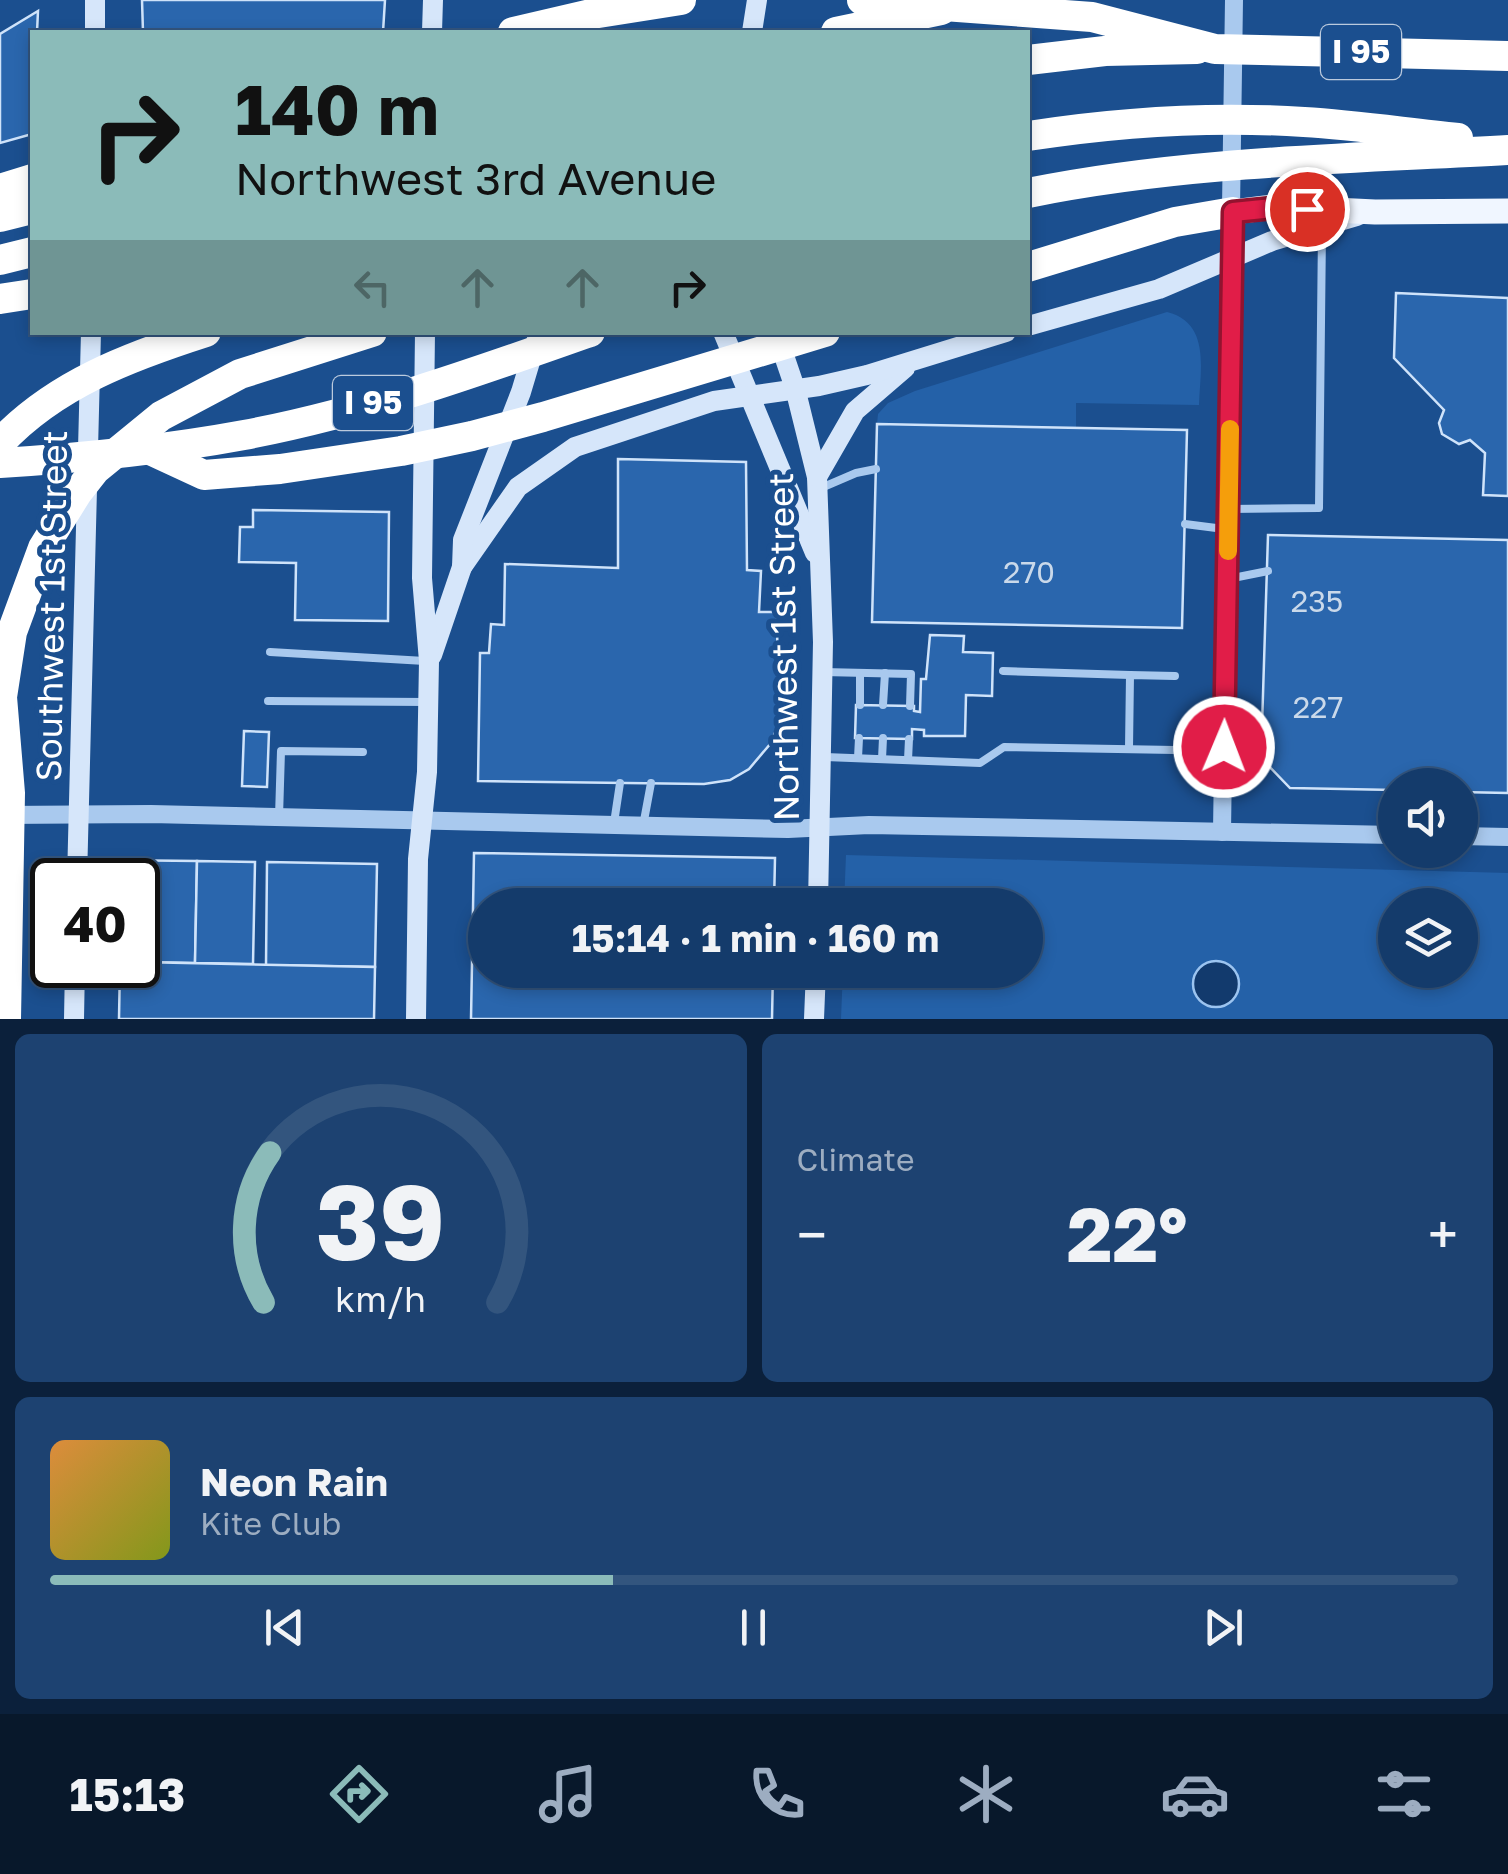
<!DOCTYPE html>
<meta charset="utf-8">
<style>
:root{--surface:#143b6b;--page:#1d4271;--text:#f1f3f6;--muted:#9dadc1;--line:#33557e;--accent:#8bbbb9}
body{margin:0;font-family:"Golos Text",sans-serif;background:var(--page);color:var(--text);height:100vh;display:flex;flex-direction:column;font-size:38px;white-space:nowrap}
*{box-sizing:border-box;margin:0}
p{font-size:32px;color:var(--muted)}
.icon{flex:none;width:55px;height:55px;fill:none;stroke:currentColor;stroke-width:2;stroke-linecap:round;stroke-linejoin:round}
.map{position:relative;height:1019px;overflow:hidden}
.panel{display:flex;flex-direction:column;gap:15px;padding:15px;background:#0b203b;flex:1}
.panel>*{flex:none}
.banner{position:absolute;left:30px;top:30px;width:1000px;height:305px;border-radius:0px;box-shadow:0 5px 15px #0003,0 0 0 2px var(--line);background:#8bbbb9;color:#111;overflow:hidden}
.fabs{position:absolute;left:1378px;top:768px;display:grid;gap:20px}
.fabs a{display:grid;place-items:center;width:100px;height:100px;border-radius:50%;background:var(--surface);box-shadow:0 5px 15px #0003,0 0 0 2px var(--line);font-size:50px}
.speed{position:absolute;left:30px;top:858px;display:flex;gap:20px;font-size:50px;font-weight:700;text-align:center}
.speed>*{display:grid;place-content:center;width:130px;height:130px;border-radius:50%;background:var(--surface);box-shadow:0 5px 15px #0003,0 0 0 2px var(--line);line-height:1}
.speed .limit{border:5px solid #111;border-radius:15px;background:#fff;color:#111}
.pin{position:absolute;display:grid;place-items:center;width:85px;height:85px;color:#fff;margin:-42px;border:5px solid #fff;border-radius:50%;box-shadow:0 2px 10px #0007}
.me{position:absolute;width:110px;margin:-55px;rotate:1deg;stroke-linejoin:round;filter:drop-shadow(0 0 8px #0008)}
.turn{display:flex;align-items:center;gap:35px;height:210px;padding:0 40px;font-size:45px}
.turn .icon{width:130px;height:130px;stroke-width:2.5}
.turn b{display:block;font-size:70px;line-height:85px}
.lanes{display:flex;align-items:center;height:95px;padding:0 40px;background:#0003;justify-content:center;gap:50px;direction:ltr}
.lanes .off{opacity:.35}
.big{font-size:75px;font-weight:700;line-height:1.1}
.panel .card{flex:1;display:flex;flex-direction:column;justify-content:center;gap:15px;min-width:0;padding:0 35px;border-radius:15px;background:var(--page)}
.panel .dial{align-items:center;gap:0}
.dial svg{height:260px;overflow:visible;fill:none;stroke:var(--line);stroke-width:7;stroke-linecap:round;text-anchor:middle}
.dial text{fill:var(--text);stroke:none}
.song{display:flex;align-items:center;gap:30px}
.cover{width:120px;height:120px;border-radius:15px;background:linear-gradient(135deg,hsl(30 70% 55%),hsl(70 70% 35%))}
.played{height:10px;border-radius:5px;background:linear-gradient(90deg,var(--accent) 40%,var(--line) 40%)}
.keys{display:flex;justify-content:space-around;direction:ltr}
.heat{display:flex;justify-content:space-between;align-items:center;font-size:55px;direction:ltr}
.panel .tiles{flex:1;display:grid;gap:15px;grid-template-columns:1fr 1fr}
.card:last-child{grid-column:span 2}
.trip{position:absolute;left:468px;top:888px;width:575px;height:100px;border-radius:50px;background:var(--surface);box-shadow:0 5px 15px #0003,0 0 0 2px var(--line);font-weight:700;line-height:100px;text-align:center}
.menu{display:flex;height:160px;justify-content:space-around;align-items:center;background:#08182b;color:var(--muted)}
.menu .icon{width:70px;height:70px}
.menu .active{color:var(--accent)}
.menu b{font-size:45px;color:var(--text)}
.map>svg:first-child{display:block}
.green{fill:#2461a8;fill-rule:evenodd}
.water{fill:#123a6d;stroke:#9cc4f0;stroke-width:2.5}
.building{fill:#2a66ad;stroke:#cfe3fa;stroke-width:2.5}
.lines{fill:none;stroke-linecap:round;stroke-linejoin:round}
.service{stroke:#a9c9ee;stroke-width:8}
.tertiary{stroke:#a9c9ee;stroke-width:18}
.secondary{stroke:#d6e6fa;stroke-width:20}
.primary{stroke:#f0f6ff;stroke-width:25}
.motorway{stroke:#fff;stroke-width:30}
.motorway-bridge{stroke:#fff;stroke-width:30}
.route-casing{stroke:#92132f;stroke-width:25}
.route{stroke:#e11d48;stroke-width:18}
.slow{stroke:#f59e0b;stroke-width:18}
.labels{text-anchor:middle;stroke-width:10;stroke-linejoin:round;paint-order:stroke}
.number-label{font-size:30px;fill:#cad9ea}
.shield{fill:#1b4f8f;stroke:#bbcadd;stroke-width:2.5}
.shield-label{font-size:32px;font-weight:bold;fill:#fff}
.street-label{font-size:35px;fill:#fff;stroke:#1b4f8f}
</style>
<div class="map">
<svg width="1508" height="1019" viewBox="0 0 1508 1019">
<rect width="100%" height="100%" fill="#1b4f8f"/>
<!-- green -->
<g class="green">
<path d="M1167 312C1211 323 1200 370 1199 405L1076 403V428L877 424 878 414 888 403 915 391Z"/>
<path d="M846 855 1508 873V1019H841L843 970H1025V905H844ZM1395 905H1460V970H1395Z"/>
</g>
<!-- water -->
<circle class="water" cx="1216" cy="984" r="23"/>
<!-- building -->
<g class="building">
<polygon points="142,0 385,0 383,32 143,32"/>
<polygon points="38,11 37,32 32,32 32,134 0,143 0,34"/>
<polygon points="1396,293 1508,298 1508,496 1483,495 1485,453 1470,440 1459,444 1442,434 1439,423 1444,410 1394,358"/>
<polygon points="877,424 1187,430 1182,628 872,622"/>
<polygon points="618,459 746,462 747,570 761,571 759,612 777,612 778,725 771,743 749,769 730,780 704,784 478,781 480,653 489,653 491,624 504,625 505,564 618,568"/>
<polygon points="253,510 389,512 388,621 295,620 296,563 239,562 240,527 253,527"/>
<polygon points="1268,535 1508,540 1508,793 1460,792 1460,785 1395,785 1395,790 1290,788 1261,758"/>
<polygon points="930,635 964,636 963,652 993,653 992,696 966,695 965,736 924,736 924,730 912,729 912,739 855,738 856,705 914,706 914,711 920,712 921,679 926,679"/>
<polygon points="244,731 269,732 267,787 242,786"/>
<polygon points="474,853 775,858 774,905 485,905 485,970 773,970 772,1019 471,1019"/>
<polygon points="107,860 197,861 195,963 140,962 138,880 107,880"/>
<polygon points="197,861 255,862 253,964 195,963"/>
<polygon points="267,862 377,864 375,967 266,965"/>
<polygon points="138,962 375,967 374,1019 119,1019 120,965 138,965"/>
</g>
<g class="lines">
<!-- service -->
<g class="service">
<polyline points="821,488 856,473 876,469"/>
<polyline points="1229,509 1319,508 1322,230"/>
<polyline points="1185,524 1224,529"/>
<polyline points="1228,579 1268,571"/>
<polyline points="270,652 425,661"/>
<polyline points="1003,671 1130,675"/>
<polyline points="823,672 911,674 910,706"/>
<polyline points="268,701 428,702"/>
<polyline points="860,705 860,673"/>
<polyline points="883,705 885,673"/>
<polyline points="1129,748 1130,675 1175,676"/>
<polyline points="825,757 980,763 1004,747 1175,750"/>
<polyline points="858,758 859,738"/>
<polyline points="882,759 883,738"/>
<polyline points="908,760 909,739"/>
<polyline points="279,817 281,751 363,752"/>
<polyline points="614,823 620,783"/>
<polyline points="643,826 651,783"/>
</g>
<!-- tertiary -->
<g class="tertiary">
<polyline points="1,815 151,814 788,829 869,825 1395,835"/>
<polyline points="1222,832 1234,0"/>
<polyline points="1460,836 1508,837"/>
</g>
<!-- secondary -->
<g class="secondary">
<polyline points="95,0 95,32"/>
<polyline points="432,32 433,0"/>
<polyline points="752,32 757,0"/>
<polyline points="1028,326 1159,289 1272,241 1357,216"/>
<polyline points="723,332 815,553"/>
<polyline points="778,338 795,388 817,477 823,642 818,905"/>
<polyline points="817,477 855,411 905,368"/>
<polyline points="462,567 518,487 575,447 714,401 819,386 867,375 1006,332"/>
<polyline points="432,655 462,567 463,540 521,392 539,332"/>
<polyline points="77,880 91,332"/>
<polyline points="74,1019 75,965"/>
<polyline points="416,1019 418,859 427,772 429,661 422,578 425,332"/>
<polyline points="814,1019 816,970"/>
</g>
<!-- primary -->
<polyline class="primary" points="1233,212 1273,207 1375,212 1508,211"/>
<!-- motorway -->
<g class="motorway">
<polyline points="836,32 941,10"/>
<polyline points="1028,60 1105,51 1197,49"/>
<polyline points="0,189 32,179"/>
<polyline points="0,217 32,209"/>
<polyline points="0,260 32,252"/>
<polyline points="1028,267 1175,222 1233,212"/>
<polyline points="0,299 32,294"/>
</g>
<!-- motorway-bridge -->
<g class="motorway-bridge">
<polyline points="862,0 1092,17 1215,49 1508,56"/>
<polyline points="513,32 586,15 681,0"/>
<path d="M1028 136C1118 122 1212 116 1304 122 1356 125 1407 133 1458 138"/>
<path d="M1028 193C1186 161 1347 159 1508 150"/>
<path d="M0 443C55 384 131 356 206 332"/>
<polyline points="150,450 204,475 280,469 401,451 472,436 543,417 825,332"/>
<path d="M0 463C82 458 163 450 244 435 362 413 477 372 590 332"/>
<polyline points="6,1019 10,793 2,697 12,632 43,548 77,493 95,470 161,416 240,374 372,332"/>
</g>
</g>
<g class="lines">
<defs>
<polyline id="route" points="1224,747 1233,212 1273,208 1307,209"/>
</defs>
<!-- route casing -->
<use href="#route" class="route-casing"/>
<!-- route -->
<use href="#route" class="route"/>
<!-- slow -->
<polyline class="slow" points="1228,551 1230,429"/>
</g>
<g class="labels">
<!-- number labels -->
<g class="number-label">
<text x="1029" y="583">270</text>
<text x="1317" y="612">235</text>
<text x="1318" y="718">227</text>
</g>
<!-- shield labels -->
<g class="shield">
<rect x="1321" y="25" width="80" height="54" rx="8"/>
<rect x="333" y="376" width="80" height="54" rx="8"/>
</g>
<g class="shield-label">
<text x="1361" y="63">I 95</text>
<text x="373" y="414">I 95</text>
</g>
<!-- street labels -->
<g class="street-label">
<text transform="translate(52 606) rotate(-89)" y="12">Southwest 1st Street</text>
<text transform="translate(784 647) rotate(-91)" y="12">Northwest 1st Street</text>
</g>
</g>
</svg>
<div class="fabs">
<a><svg class="icon" aria-label="sound" viewBox="0 0 24 24"><path d="M4 9h4l5-4v14l-5-4H4zM17 9q2 3 0 6"/></svg></a>
<a><svg class="icon" aria-label="layers" viewBox="0 0 24 24"><path d="M12 4l9 5-9 5-9-5zM3 14l9 5 9-5"/></svg></a>
</div>
<div class="speed"><div class="limit">40</div></div>
<div class="pin" style="left:1307px;top:209px;background:#d93025"><svg class="icon" aria-label="arrive" viewBox="0 0 24 24"><path d="M6 21V4h12l-3 4 3 4H6"/></svg></div>
<svg class="me" style="left:1224px;top:747px" viewBox="-20 -20 40 40"><circle r="17" fill="#e11d48" stroke="#fff" stroke-width="3"/><path d="M0-11L8 9 0 5-8 9z" fill="#fff"/></svg>
<div class="trip">15:14 · 1 min · 160 m</div>
<div class="banner">
<div class="turn"><svg class="icon" aria-label="right" viewBox="0 0 24 24"><path d="M7 20v-9h11M14 6l5 5-5 5"/></svg><div><b>140 m</b>Northwest 3rd Avenue</div></div>
<div class="lanes"><svg class="icon off" aria-label="left" viewBox="0 0 24 24"><path d="M17 20v-9H6M10 6l-5 5 5 5"/></svg><svg class="icon off" aria-label="ahead" viewBox="0 0 24 24"><path d="M12 20V5M6 11l6-6 6 6"/></svg><svg class="icon off" aria-label="ahead" viewBox="0 0 24 24"><path d="M12 20V5M6 11l6-6 6 6"/></svg><svg class="icon" aria-label="right" viewBox="0 0 24 24"><path d="M7 20v-9h11M14 6l5 5-5 5"/></svg></div>
</div>
</div>
<section class="panel">
<div class="tiles">
<div class="card dial"><svg viewBox="0 0 100 80">
<path d="M14 69A42 42 0 1 1 86 69"/>
<path d="M14 69A42 42 0 0 1 16 23" stroke="#8bbbb9"/>
<text x="50" y="56" font-size="32" font-weight="700">39</text>
<text x="50" y="72" font-size="11">km/h</text>
</svg></div>
<div class="card"><p>Climate</p>
<div class="heat"><a>−</a><b class="big">22°</b><a>+</a></div>
</div>
<div class="card">
<div class="song"><i class="cover"></i><div><b>Neon Rain</b><p>Kite Club</p></div></div>
<div class="played"></div>
<div class="keys"><svg class="icon" aria-label="previous" viewBox="0 0 24 24"><path d="M18 5L8 12l10 7zM5 5v14"/></svg><svg class="icon" aria-label="pause" viewBox="0 0 24 24"><path d="M8 5v14M16 5v14"/></svg><svg class="icon" aria-label="next" viewBox="0 0 24 24"><path d="M6 5l10 7-10 7zM19 5v14"/></svg></div>
</div>
</div>
</section>
<nav class="menu">
<b>15:13</b>
<svg class="icon active" aria-label="directions" viewBox="0 0 24 24"><path d="M12 3l9 9-9 9-9-9zM9 14v-3h6M13 9l2 2-2 2"/></svg>
<svg class="icon" aria-label="music" viewBox="0 0 24 24"><path d="M9 18V5l10-2v13"/><circle cx="6" cy="18" r="3"/><circle cx="16" cy="16" r="3"/></svg>
<svg class="icon" aria-label="phone" viewBox="0 0 24 24"><path d="M5 4h4l2 5-3 2q2 4 5 5l2-3 5 2v4C11 20 4 13 5 4z"/></svg>
<svg class="icon" aria-label="climate" viewBox="0 0 24 24"><path d="M12 3v18M4 7l16 10M4 17L20 7"/></svg>
<svg class="icon" aria-label="car" viewBox="0 0 24 24"><path d="M5 17H2v-5l4-1 3-4h7l3 4 3 1v5h-3M9 17h6M6 11h13"/><circle cx="7" cy="17" r="2"/><circle cx="17" cy="17" r="2"/></svg>
<svg class="icon" aria-label="filters" viewBox="0 0 24 24"><path d="M4 7h16M4 17h16"/><circle cx="9" cy="7" r="2"/><circle cx="15" cy="17" r="2"/></svg>
</nav>
